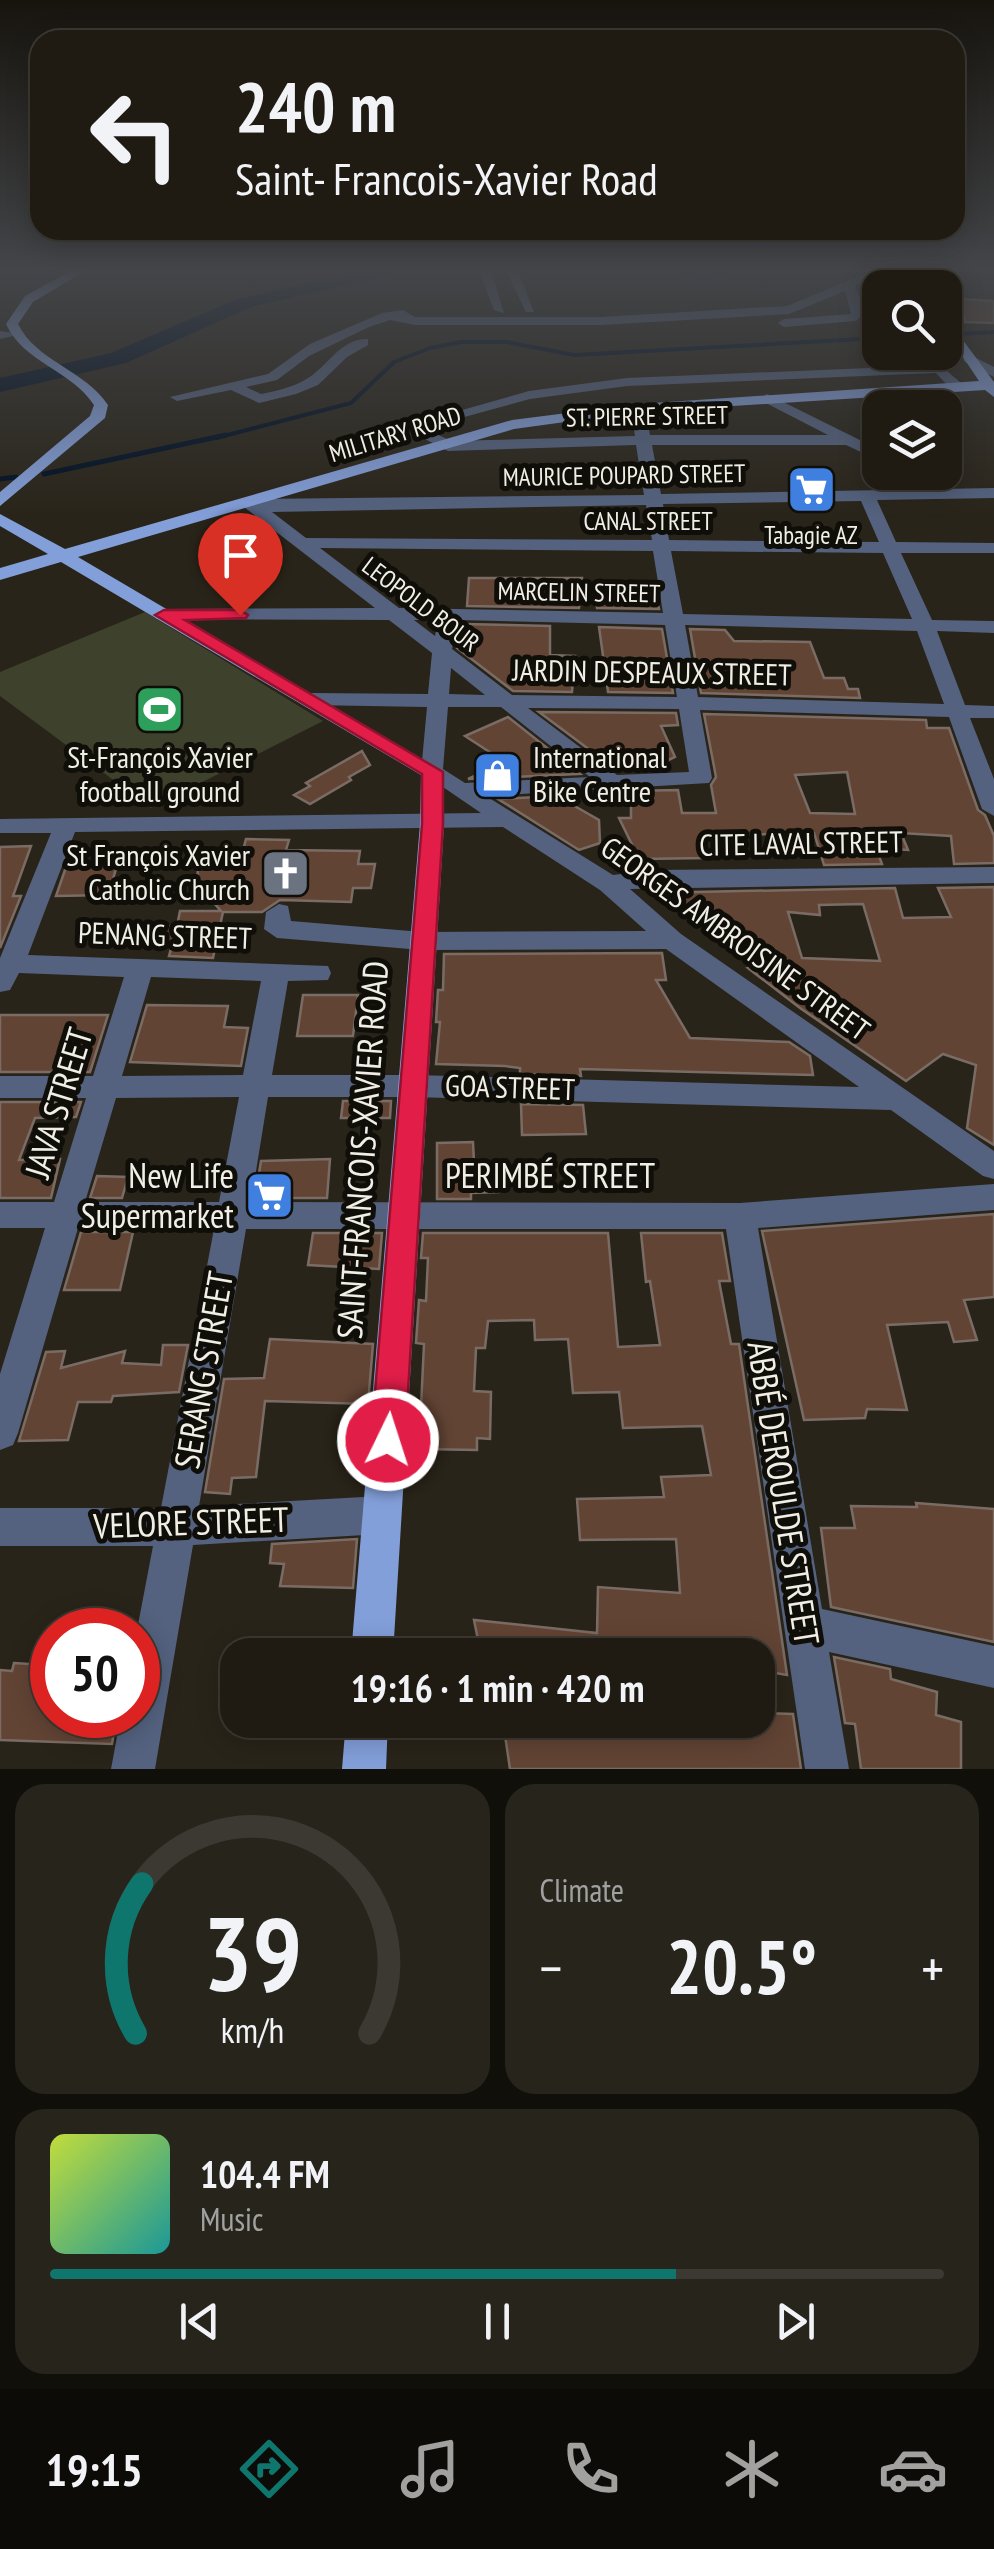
<!DOCTYPE html>
<meta charset="utf-8">
<style>
:root{--surface:#1f1b13;--page:#27241c;--text:#f1f3f6;--muted:#a1a1a0;--line:#3c3933;--accent:#0f766e}
body{margin:0;font-family:"PT Sans Narrow",sans-serif;background:var(--page);color:var(--text);height:100vh;display:flex;flex-direction:column;font-size:38px;white-space:nowrap}
*{box-sizing:border-box;margin:0}
p{font-size:32px;color:var(--muted)}
.icon{flex:none;width:55px;height:55px;fill:none;stroke:currentColor;stroke-width:2;stroke-linecap:round;stroke-linejoin:round}
.map{position:relative;height:1769px;overflow:hidden}
.side{display:flex;flex-direction:column;gap:15px;padding:15px;background:#110f0a;flex:1}
.side>*{flex:none}
.banner{position:absolute;left:30px;top:30px;width:935px;height:210px;border-radius:30px;box-shadow:0 5px 25px #0003,0 0 0 2px var(--line);background:#1f1b13;color:var(--text);overflow:hidden}
.fabs{position:absolute;left:862px;top:270px;display:grid;gap:20px}
.fabs a{display:grid;place-items:center;width:100px;height:100px;border-radius:20px;background:var(--surface);box-shadow:0 5px 25px #0003,0 0 0 2px var(--line);font-size:50px}
.speed{position:absolute;left:30px;top:1608px;display:flex;gap:20px;font-size:50px;font-weight:700;text-align:center}
.speed>*{display:grid;place-content:center;width:130px;height:130px;border-radius:50%;background:var(--surface);box-shadow:0 5px 25px #0003,0 0 0 2px var(--line);line-height:1}
.speed .limit{border:15px solid #d22;background:#fff;color:#111}
.pin{position:absolute;display:grid;place-items:center;width:85px;height:85px;color:#fff;margin:-102px -42px;border-radius:50% 50% 50% 0;rotate:-45deg;box-shadow:0 0 10px #0007}
.pin .icon{rotate:45deg}
.me{position:absolute;width:110px;margin:-55px;rotate:4deg;stroke-linejoin:round;filter:drop-shadow(0 0 8px #0008)}
.turn{display:flex;align-items:center;gap:35px;height:210px;padding:0 40px;font-size:45px}
.turn .icon{width:130px;height:130px;stroke-width:2.5}
.turn b{display:block;font-size:70px;line-height:85px}
.big{font-size:75px;font-weight:600;line-height:1.1}
.side .tile{flex:1;display:flex;flex-direction:column;justify-content:center;gap:15px;min-width:0;padding:0 35px;border-radius:30px;background:var(--page)}
.side .dial{align-items:center;gap:0}
.dial svg{height:260px;overflow:visible;fill:none;stroke:var(--line);stroke-width:7;stroke-linecap:round;text-anchor:middle}
.dial text{fill:var(--text);stroke:none}
.song{display:flex;align-items:center;gap:30px}
.cover{width:120px;height:120px;border-radius:15px;background:linear-gradient(135deg,hsl(70 70% 55%),hsl(180 70% 35%))}
.played{height:10px;border-radius:5px;background:linear-gradient(90deg,var(--accent) 70%,var(--line) 70%)}
.keys{display:flex;justify-content:space-around;direction:ltr}
.heat{display:flex;justify-content:space-between;align-items:center;font-size:55px;direction:ltr}
.side .tiles{flex:1;display:grid;gap:15px;grid-template-columns:1fr 1fr}
.tile:last-child{grid-column:span 2}
.trip{position:absolute;left:220px;top:1638px;width:555px;height:100px;border-radius:30px;background:var(--surface);box-shadow:0 5px 25px #0003,0 0 0 2px var(--line);font-weight:600;line-height:100px;text-align:center}
.dock{display:flex;height:160px;justify-content:space-around;align-items:center;background:#0c0b08;color:var(--muted)}
.dock .icon{width:70px;height:70px}
.dock .active{color:var(--accent)}
.dock b{font-size:45px;color:var(--text)}
.map>svg:first-child{display:block}
.green{fill:#3e422c}
.lines{fill:none;stroke-linecap:round;stroke-linejoin:round}
.stream-far1{stroke:#001023;stroke-width:4}
.stream{stroke:#001023;stroke-width:5}
.river{fill:#001023;fill-rule:evenodd}
.building{fill:#624434;stroke:#7a6c64;stroke-width:2.5;fill-rule:evenodd}
.minor{fill:#54627f;fill-rule:evenodd}
.major{fill:#839fda;fill-rule:evenodd}
.route{fill:#e11d48;stroke:#92132f;stroke-width:2.5}
.labels{text-anchor:middle;stroke-width:10;stroke-linejoin:round;paint-order:stroke}
.far-street-label{font-size:25px;fill:#f1eee6;stroke:#100e09}
.far-poi-label{font-size:25px;fill:#f1eee6;stroke:#100e09}
.street-label{font-size:30px;fill:#f1eee6;stroke:#100e09}
.poi-label{font-size:30px;fill:#f1eee6;stroke:#100e09}
.near-street-label{font-size:35px;fill:#f1eee6;stroke:#100e09}
.near-poi-label{font-size:35px;fill:#f1eee6;stroke:#100e09;text-anchor:end}
</style>
<div class="map">
<svg width="994" height="1769" viewBox="0 0 994 1769">
<rect width="100%" height="100%" fill="#292419"/>
<!-- green -->
<polygon class="green" points="145,612 323,721 151,808 0,696 0,672"/>
<g class="lines">
<!-- stream-far1 -->
<g class="stream-far1">
<polyline points="945,335 994,332"/>
<polyline points="216,438 351,403 394,362 430,348 461,342 507,342 574,355 880,338"/>
</g>
<!-- stream -->
<g class="stream">
<polyline points="44,474 226,435"/>
<polyline points="0,479 16,477"/>
</g>
<!-- river -->
<g class="river">
<polygon points="360,271 392,271 390,275 251,307 126,363 0,392 0,378 111,353 237,299"/>
<path d="M677 271H734C722 280 688 281 677 271Z"/>
</g>
</g>
<!-- building -->
<g class="building">
<polygon points="961,299 994,301 994,323 965,322"/>
<polygon points="469,578 582,578 579,608 467,606"/>
<polygon points="595,594 656,596 659,609 597,608"/>
<polygon points="464,624 550,626 550,655 575,656 572,692 513,691 457,648 458,638 465,638"/>
<polygon points="599,627 662,629 673,693 608,692"/>
<polygon points="690,629 725,630 734,641 810,642 824,678 844,678 848,689 858,689 860,698 701,693"/>
<polygon points="539,712 676,713 678,725 661,726 675,757 648,770 618,771"/>
<path d="M704 714 926 720 927 728H949L978 810 985 815 994 836V863L954 864 951 836 901 833 908 850 876 848 882 864 824 865 814 833 700 836 707 858 639 859 619 818H631V791L678 790 682 813H716L711 785 716 777ZM847 772 855 814 810 813 795 775Z"/>
<polygon points="508,717 580,774 468,779 505,762 465,736"/>
<polygon points="362,751 370,765 349,777 351,780 310,804 294,795 310,786 306,783"/>
<polygon points="557,796 599,820 600,843 579,850 498,799"/>
<polygon points="246,839 289,840 286,850 360,851 358,864 375,864 371,888 353,888 351,902 280,900 262,912 223,912 213,958 169,956 172,945 159,946 164,926 177,926 180,911 221,911 197,884 198,868 211,857 243,850"/>
<polygon points="31,846 13,896 21,896 0,948 0,847"/>
<polygon points="117,866 108,895 56,896 66,867"/>
<path d="M994 887V1145L967 1128 976 1065 943 1054 906 1081 800 1008 748 968 756 966 676 906 694 892 895 888 903 918 951 917 938 888ZM863 904 880 961 802 958 788 912 820 915 819 905Z"/>
<polygon points="662,953 666,980 656,980 690,1038 789,1042 810,1056 813,1075 580,1069 581,1076 520,1074 520,1068 505,1066 436,1064 440,1022 436,1022 438,990 443,990 444,954"/>
<polygon points="303,995 358,995 353,1036 297,1036"/>
<polygon points="147,1005 228,1006 224,1027 248,1028 241,1066 130,1062"/>
<polygon points="0,1015 108,1015 90,1072 0,1072"/>
<polygon points="343,1101 391,1101 390,1118 341,1118"/>
<polygon points="0,1102 81,1102 76,1117 35,1118 19,1160 60,1159 51,1198 0,1198"/>
<polygon points="521,1104 583,1105 586,1134 522,1135"/>
<polygon points="473,1142 474,1162 496,1162 498,1192 471,1193 471,1199 437,1199 437,1143"/>
<polygon points="330,1159 327,1198 255,1198 261,1161"/>
<polygon points="97,1176 128,1177 122,1198 90,1198"/>
<polygon points="994,1214 994,1297 964,1300 977,1340 954,1342 948,1322 887,1325 907,1410 867,1409 865,1418 804,1420 762,1231"/>
<polygon points="81,1232 133,1232 120,1290 64,1290"/>
<polygon points="313,1233 382,1233 379,1269 308,1265"/>
<polygon points="423,1233 608,1233 618,1347 660,1345 650,1281 646,1282 641,1233 722,1233 730,1281 719,1281 731,1344 739,1344 787,1675 758,1670 758,1655 481,1655 474,1620 597,1633 598,1587 680,1593 676,1539 580,1540 577,1499 664,1497 661,1477 711,1475 702,1426 623,1428 619,1392 573,1393 568,1339 535,1340 534,1320 488,1321 485,1348 476,1348 474,1391 491,1392 490,1439 477,1438 477,1450 419,1449 424,1344 416,1343 419,1300 426,1301 428,1258 421,1258"/>
<polygon points="270,1339 373,1344 368,1404 265,1401 256,1477 232,1478 230,1494 205,1492 224,1379 264,1378"/>
<polygon points="163,1345 188,1345 179,1392 113,1396 111,1402 78,1402 68,1440 19,1441 46,1352 65,1351 61,1368 125,1351 122,1363 161,1365"/>
<polygon points="916,1503 994,1509 994,1642 831,1607 821,1528 855,1528 851,1506 917,1507"/>
<polygon points="357,1539 353,1588 280,1586 284,1564 270,1563 272,1544"/>
<polygon points="834,1657 890,1669 891,1679 937,1692 936,1715 961,1722 961,1769 861,1769 855,1724 845,1723"/>
<polygon points="14,1663 44,1665 42,1678 52,1677 52,1715 117,1715 112,1744 0,1740 0,1670 12,1671"/>
<polygon points="758,1713 793,1714 801,1769 510,1769 503,1722 758,1720"/>
</g>
<g class="lines">
<!-- minor -->
<g class="minor">
<polygon points="479,271 491,271 504,313 494,310"/>
<polygon points="506,271 518,271 534,312 526,312"/>
<path d="M872 271H887L855 286 865 311 856 321 784 327 778 323 784 319 851 314 845 291 789 314 601 325H415L390 320 369 327 309 356 277 380 246 387 261 394C277 391 294 387 308 378 328 366 341 338 368 339V345L347 357 318 385 296 394 259 403 231 390 177 401 170 397 268 374 310 344 382 313 403 310 415 317H601L787 306Z"/>
<polygon points="0,331 21,334 0,339"/>
<polygon points="970,355 994,367 994,377 965,362 963,359"/>
<path d="M940 365 961 383V389H951L936 373 627 386 530 399 424 428 451 441 635 436 631 408 638 404 645 408 650 435H828L762 401 760 398 767 394 880 450V461L846 445H652L661 494 994 488V498L877 500 896 542 994 543V553H901L932 620 994 621V633L937 631 965 705 994 706V718H970L994 779V816L982 809 949 717 700 710 712 778 709 783 486 796 613 875 653 870 994 867V883L630 889 681 934 994 1151V1179L983 1176 891 1110 413 1097H268L251 1202 740 1203 994 1184V1210L758 1228 822 1609 994 1646V1688L829 1652 849 1769H805L726 1229H246L199 1506 382 1496 396 1502 401 1515 396 1528 382 1534 193 1545 155 1769H111L121 1715H138L137 1630 153 1546H0V1508H161L214 1229 78 1228 18 1433 13 1445 0 1450V1374L45 1228H0V1202H54L86 1098H0V1076H93L124 977 19 973 10 990 0 992V958L51 833H0V819L481 813 421 772 427 707 310 705 299 699 310 693 428 694 432 653 389 620 156 619V611L163 609 375 608 244 507V499L644 495 636 445 448 451 402 427 529 391 627 378ZM861 501 879 542 669 540 663 504ZM646 505 652 540 306 538 272 512ZM320 548 653 551 663 613 399 608ZM671 551 883 553 912 619 683 614ZM414 620H438L435 636ZM458 620 665 625 677 697 512 695 452 649ZM685 625 917 631 944 704 698 697ZM451 668 485 695 449 694ZM448 707H501L590 777 465 783 443 769ZM528 708 679 709 689 772 617 775ZM503 827 600 890 646 931 422 932 291 921 288 906 279 904 266 912 264 929 277 938 422 950 666 949 859 1087 413 1075H272L288 981 328 980 331 973 328 966 28 955 75 832ZM151 977 261 981 243 1075 122 1076ZM239 1097 219 1202H85L116 1098Z"/>
</g>
<!-- major -->
<g class="major">
<path d="M71 271H85L33 302 18 324C36 361 85 370 108 405L105 418 0 506V492L90 416 94 405C71 370 24 363 6 324L25 296Z"/>
<polygon points="918,271 952,271 919,278 913,274"/>
<polygon points="945,316 994,382 994,397 985,390 638,412 514,429 78,557 443,772 444,824 393,1655 351,1655 420,824 421,775 61,562 0,580 0,568 48,554 0,526 0,514 65,549 512,420 638,404 979,381 945,330"/>
<polygon points="346,1720 388,1720 386,1769 342,1769"/>
</g>
</g>
<!-- sky -->
<linearGradient id="sky" x2="0" y2="1"><stop stop-color="#17140e"/><stop offset="0.52" stop-color="#434549"/><stop offset="1" stop-color="#434549" stop-opacity="0"/></linearGradient>
<rect width="994" height="518" fill="url(#sky)"/>
<!-- route -->
<polygon class="route" points="240,610 248,615 246,618 185,620 443,772 443,824 405,1440 400,1451 388,1456 376,1451 371,1440 422,824 422,774 155,615 164,610"/>
<!-- icons -->
<defs>
<symbol id="supermarket-square" viewBox="-11 -11 22 22"><rect x="-9" y="-9" width="18" height="18" rx="4" fill="#3f7fe0" stroke="#100e09"/><path d="M-6-5.5h2.5l.6 2H6L4.5 2H-2.5L-4.4-4H-6ZM-1.5 3.2a1.3 1.3 0 1 0 .1 0ZM3 3.2a1.3 1.3 0 1 0 .1 0Z" fill="#fff"/></symbol>
<symbol id="stadium-square" viewBox="-11 -11 22 22"><rect x="-9" y="-9" width="18" height="18" rx="4" fill="#2e9e5b" stroke="#100e09"/><path d="M0-5a6.5 5 0 1 0 0 10a6.5 5 0 1 0 0-10ZM-3.5-1.8h7v3.6h-7Z" fill="#fff"/></symbol>
<symbol id="shop-square" viewBox="-11 -11 22 22"><rect x="-9" y="-9" width="18" height="18" rx="4" fill="#3f7fe0" stroke="#100e09"/><path d="M-5-2.5h2.3a2.7 3.5 0 0 1 5.4 0H5L5.5 6h-11ZM-1.5-2.5h3a1.5 2.3 0 0 0-3 0Z" fill="#fff"/></symbol>
<symbol id="church-square" viewBox="-11 -11 22 22"><rect x="-9" y="-9" width="18" height="18" rx="4" fill="#6b7280" stroke="#100e09"/><path d="M-1.2-6h2.4v3.5h3.3v2.4h-3.3V6h-2.4V-.1h-3.3v-2.4h3.3Z" fill="#fff"/></symbol>
</defs>
<g fill-rule="evenodd">
<use href="#supermarket-square" x="784" y="462" width="55" height="55"/>
<use href="#stadium-square" x="132" y="682" width="55" height="55"/>
<use href="#shop-square" x="470" y="748" width="55" height="55"/>
<use href="#church-square" x="258" y="846" width="55" height="55"/>
<use href="#supermarket-square" x="242" y="1168" width="55" height="55"/>
</g>
<g class="labels">
<!-- far-street labels -->
<g class="far-street-label">
<text transform="translate(647 416) rotate(-1)" y="9">ST. PIERRE STREET</text>
<text transform="translate(395 434) rotate(-17)" y="9">MILITARY ROAD</text>
<text transform="translate(624 475) rotate(-1)" y="9">MAURICE POUPARD STREET</text>
<text x="648" y="530">CANAL STREET</text>
<text transform="translate(579 592) rotate(1)" y="9">MARCELIN STREET</text>
<text transform="translate(421 604) rotate(37)" y="9">LEOPOLD BOUR</text>
</g>
<!-- far-poi labels -->
<g class="far-poi-label">
<text x="811" y="544">Tabagie AZ</text>
</g>
<!-- street labels -->
<g class="street-label">
<text transform="translate(652 673) rotate(1)" y="10">JARDIN DESPEAUX STREET</text>
<text transform="translate(801 844) rotate(-1)" y="10">CITE LAVAL STREET</text>
<text transform="translate(165 936) rotate(2)" y="10">PENANG STREET</text>
<text transform="translate(735 939) rotate(36)" y="10">GEORGES AMBROISINE STREET</text>
<text transform="translate(510 1088) rotate(2)" y="10">GOA STREET</text>
</g>
<!-- poi labels -->
<g class="poi-label">
<text x="160" y="768">St-François Xavier<tspan x="160" dy="34">football ground</tspan></text>
<text x="533" y="768" text-anchor="start">International<tspan x="533" dy="34">Bike Centre</tspan></text>
<text x="250" y="866" text-anchor="end">St François Xavier<tspan x="250" dy="34">Catholic Church</tspan></text>
</g>
<!-- near-street labels -->
<g class="near-street-label">
<text transform="translate(59 1103) rotate(-73)" y="12">JAVA STREET</text>
<text transform="translate(363 1150) rotate(-86)" y="12">SAINT-FRANCOIS-XAVIER ROAD</text>
<text x="550" y="1188">PERIMBÉ STREET</text>
<text transform="translate(204 1370) rotate(-80)" y="12">SERANG STREET</text>
<text transform="translate(783 1493) rotate(81)" y="12">ABBÉ DEROULDE STREET</text>
<text transform="translate(191 1523) rotate(-2)" y="12">VELORE STREET</text>
</g>
<!-- near-poi labels -->
<g class="near-poi-label">
<text x="234" y="1188">New Life<tspan x="234" dy="40">Supermarket</tspan></text>
</g>
</g>
</svg>
<div class="fabs">
<a><svg class="icon" aria-label="search" viewBox="0 0 24 24"><circle cx="10" cy="10" r="6"/><path d="M15 15l6 6"/></svg></a>
<a><svg class="icon" aria-label="layers" viewBox="0 0 24 24"><path d="M12 4l9 5-9 5-9-5zM3 14l9 5 9-5"/></svg></a>
</div>
<div class="speed"><div class="limit">50</div></div>
<div class="pin" style="left:240px;top:615px;background:#d93025"><svg class="icon" aria-label="arrive" viewBox="0 0 24 24"><path d="M6 21V4h12l-3 4 3 4H6"/></svg></div>
<svg class="me" style="left:388px;top:1440px" viewBox="-20 -20 40 40"><circle r="17" fill="#e11d48" stroke="#fff" stroke-width="3"/><path d="M0-11L8 9 0 5-8 9z" fill="#fff"/></svg>
<div class="trip">19:16 · 1 min · 420 m</div>
<div class="banner">
<div class="turn"><svg class="icon" aria-label="left" viewBox="0 0 24 24"><path d="M17 20v-9H6M10 6l-5 5 5 5"/></svg><div><b>240 m</b>Saint- Francois-Xavier Road</div></div>
</div>
</div>
<section class="side">
<div class="tiles">
<div class="tile dial"><svg viewBox="0 0 100 80">
<path d="M14 69A42 42 0 1 1 86 69"/>
<path d="M14 69A42 42 0 0 1 16 23" stroke="#0f766e"/>
<text x="50" y="56" font-size="32" font-weight="700">39</text>
<text x="50" y="72" font-size="11">km/h</text>
</svg></div>
<div class="tile"><p>Climate</p>
<div class="heat"><a>−</a><b class="big">20.5°</b><a>+</a></div>
</div>
<div class="tile">
<div class="song"><i class="cover"></i><div><b>104.4 FM</b><p>Music</p></div></div>
<div class="played"></div>
<div class="keys"><svg class="icon" aria-label="previous" viewBox="0 0 24 24"><path d="M18 5L8 12l10 7zM5 5v14"/></svg><svg class="icon" aria-label="pause" viewBox="0 0 24 24"><path d="M8 5v14M16 5v14"/></svg><svg class="icon" aria-label="next" viewBox="0 0 24 24"><path d="M6 5l10 7-10 7zM19 5v14"/></svg></div>
</div>
</div>
</section>
<nav class="dock">
<b>19:15</b>
<svg class="icon active" aria-label="directions" viewBox="0 0 24 24"><path d="M12 3l9 9-9 9-9-9zM9 14v-3h6M13 9l2 2-2 2"/></svg>
<svg class="icon" aria-label="music" viewBox="0 0 24 24"><path d="M9 18V5l10-2v13"/><circle cx="6" cy="18" r="3"/><circle cx="16" cy="16" r="3"/></svg>
<svg class="icon" aria-label="phone" viewBox="0 0 24 24"><path d="M5 4h4l2 5-3 2q2 4 5 5l2-3 5 2v4C11 20 4 13 5 4z"/></svg>
<svg class="icon" aria-label="climate" viewBox="0 0 24 24"><path d="M12 3v18M4 7l16 10M4 17L20 7"/></svg>
<svg class="icon" aria-label="car" viewBox="0 0 24 24"><path d="M5 17H2v-5l4-1 3-4h7l3 4 3 1v5h-3M9 17h6M6 11h13"/><circle cx="7" cy="17" r="2"/><circle cx="17" cy="17" r="2"/></svg>
</nav>
